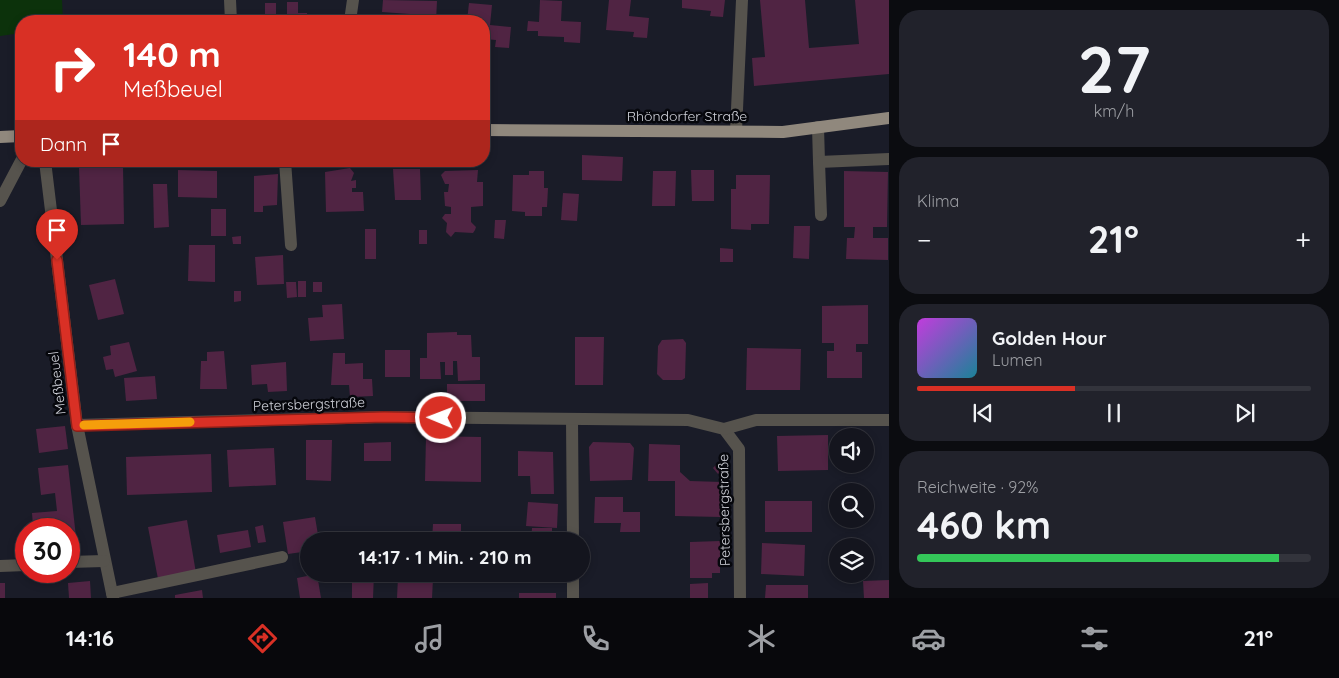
<!DOCTYPE html>
<html lang="de">
<meta charset="utf-8">
<style>
:root{--surface:#14151e;--page:#21222b;--text:#f1f3f6;--muted:#9d9fa4;--line:#33343c;--accent:#d93025}
body{margin:0;font-family:Quicksand,sans-serif;background:var(--page);color:var(--text);height:100vh;display:flex;flex-direction:column;font-size:19px;white-space:nowrap}
*{box-sizing:border-box;margin:0}
p{font-size:16px;color:var(--muted)}
.icon{flex:none;width:28px;height:28px;fill:none;stroke:currentColor;stroke-width:2;stroke-linecap:round;stroke-linejoin:round}
.map{position:relative;flex:1;overflow:hidden}
.drawer{display:flex;flex-direction:column;gap:10px;padding:10px;background:#0b0c10;width:450px}
.drawer>*{flex:none}
.hud{position:absolute;left:15px;top:15px;width:475px;height:152px;border-radius:20px;box-shadow:0 2px 8px #0003,0 0 0 1px var(--line);background:#d93025;color:#fff;overflow:hidden}
.fabs{position:absolute;left:829px;top:428px;display:grid;gap:10px}
.fabs a{display:grid;place-items:center;width:45px;height:45px;border-radius:50%;background:var(--surface);box-shadow:0 2px 8px #0003,0 0 0 1px var(--line);font-size:25px}
.speed{position:absolute;left:15px;top:518px;display:flex;gap:10px;font-size:25px;font-weight:700;text-align:center}
.speed>*{display:grid;place-content:center;width:65px;height:65px;border-radius:50%;background:var(--surface);box-shadow:0 2px 8px #0003,0 0 0 1px var(--line);line-height:1}
.speed .limit{border:8px solid #d22;background:#fff;color:#111}
.pin{position:absolute;display:grid;place-items:center;width:42px;height:42px;color:#fff;margin:-51px -21px;border-radius:50% 50% 50% 0;rotate:-45deg;box-shadow:0 0 5px #0007}
.pin .icon{rotate:45deg}
.me{position:absolute;width:55px;margin:-28px;rotate:271deg;stroke-linejoin:round;filter:drop-shadow(0 0 4px #0008)}
.turn{display:flex;align-items:center;gap:18px;height:105px;padding:0 25px;font-size:22px}
.turn .icon{width:65px;height:65px;stroke-width:2.5}
.turn b{display:block;font-size:35px;line-height:42px}
.then{display:flex;align-items:center;height:48px;padding:0 25px;background:#0003;gap:10px;font-size:19px}
.big{font-size:38px;font-weight:700;line-height:1.1}
.drawer .tile{flex:1;display:flex;flex-direction:column;justify-content:center;gap:8px;min-width:0;padding:0 18px;border-radius:20px;background:var(--page)}
.drawer .dial{align-items:center;gap:0}
.dial b{font-size:65px;line-height:1}
.song{display:flex;align-items:center;gap:15px}
.cover{width:60px;height:60px;border-radius:8px;background:linear-gradient(135deg,hsl(290 70% 55%),hsl(190 70% 35%))}
.played{height:5px;border-radius:2px;background:linear-gradient(90deg,var(--accent) 40%,var(--line) 40%)}
.keys{display:flex;justify-content:space-around;direction:ltr}
.heat{display:flex;justify-content:space-between;align-items:center;font-size:28px;direction:ltr}
.charge{height:8px;border-radius:4px;background:linear-gradient(90deg,#34c759 92%,var(--line) 0)}
.trip{position:absolute;left:300px;top:532px;width:290px;height:50px;border-radius:25px;background:var(--surface);box-shadow:0 2px 8px #0003,0 0 0 1px var(--line);font-weight:700;line-height:50px;text-align:center}
.dock{display:flex;height:80px;justify-content:space-around;align-items:center;background:#08080c;color:var(--muted)}
.dock .icon{width:35px;height:35px}
.dock .active{color:var(--accent)}
.dock b{font-size:22px;color:var(--text)}
main{display:flex;flex:1;min-height:0}
.map>svg:first-child{display:block}
.green{fill:#0c320b}
.building{fill:#502443}
.lines{fill:none;stroke-linecap:round;stroke-linejoin:round}
.minor{stroke:#56534d;stroke-width:12}
.major{stroke:#90887d;stroke-width:12}
.route-casing{stroke:#8d1f18;stroke-width:12}
.route{stroke:#d93025;stroke-width:9}
.slow{stroke:#f59e0b;stroke-width:9}
.labels{text-anchor:middle;stroke-width:5;stroke-linejoin:round;paint-order:stroke}
.street-label{font-size:14px;fill:#d0d2da;stroke:#06070c}
</style>
<main>
<div class="map">
<svg width="889" height="598" viewBox="0 0 889 598">
<rect width="100%" height="100%" fill="#1a1c28"/>
<!-- green -->
<polygon class="green" points="0,0 62,0 63,21 21,21 21,33 0,36"/>
<!-- building -->
<g class="building">
<polygon points="383,0 437,1 436,21 423,20 424,15 382,12"/>
<polygon points="540,0 562,1 561,21 581,22 580,43 564,42 564,37 538,36 538,31 527,31 528,21 539,22"/>
<polygon points="609,0 631,0 629,16 649,18 647,38 633,37 634,32 606,30"/>
<polygon points="682,0 725,0 723,17 710,16 711,11 682,8"/>
<polygon points="760,0 805,0 809,48 859,44 855,0 889,0 889,74 754,86 752,58 765,57"/>
<polygon points="287,2 298,2 298,13 307,13 307,19 312,19 312,21 255,21 254,15 265,15 265,3 276,3 276,14 287,14"/>
<polygon points="469,3 492,5 490,25 511,27 509,48 495,47 496,40 484,39 484,21 467,21"/>
<polygon points="582,155 623,157 622,181 582,180"/>
<polygon points="123,166 124,224 81,225 79,167"/>
<polygon points="350,168 354,173 351,181 356,180 356,188 352,188 352,192 363,192 364,211 326,212 325,172"/>
<polygon points="393,169 420,169 421,200 395,200"/>
<polygon points="178,170 217,171 217,198 178,197"/>
<polygon points="478,170 477,182 483,182 483,206 471,207 471,222 476,227 475,230 473,233 455,232 451,237 446,232 447,223 442,218 445,214 451,214 451,207 445,206 444,192 448,192 449,184 445,184 441,175 445,171"/>
<polygon points="691,170 714,170 714,201 692,201"/>
<polygon points="529,171 544,171 544,188 548,188 547,207 542,207 542,216 525,216 525,212 512,211 513,175 529,175"/>
<polygon points="653,171 676,171 675,206 652,206"/>
<polygon points="844,171 888,172 887,227 873,227 873,238 888,238 888,260 846,259 847,238 854,238 855,227 844,227"/>
<polygon points="278,174 277,205 263,206 263,212 254,212 254,176"/>
<polygon points="736,175 770,175 769,224 751,224 751,230 731,229 731,189 736,189"/>
<polygon points="153,184 167,184 169,227 154,228"/>
<polygon points="563,193 579,194 577,221 561,220"/>
<rect x="211" y="209" width="15" height="27"/>
<polygon points="495,220 506,220 504,239 494,238"/>
<polygon points="794,226 810,226 809,259 793,258"/>
<rect x="365" y="229" width="11" height="30"/>
<rect x="419" y="230" width="8" height="14"/>
<polygon points="241,236 241,244 233,244 232,237"/>
<polygon points="189,245 215,245 215,282 188,281"/>
<polygon points="720,248 733,249 733,262 720,262"/>
<polygon points="283,255 284,284 257,285 255,257"/>
<polygon points="115,279 124,314 98,320 89,285"/>
<rect x="298" y="281" width="8" height="16"/>
<polygon points="286,282 296,282 297,297 287,298"/>
<rect x="313" y="282" width="9" height="10"/>
<polygon points="234,291 241,291 241,301 234,302"/>
<polygon points="342,304 344,339 310,341 308,318 323,317 322,305"/>
<polygon points="868,305 868,344 856,344 856,352 862,352 862,378 827,378 827,351 834,351 834,343 822,343 822,306"/>
<polygon points="457,332 457,335 471,335 472,357 480,357 480,380 458,381 457,361 453,361 453,375 445,375 445,362 440,362 441,379 420,379 420,358 427,358 427,333"/>
<polygon points="575,337 604,337 603,385 575,385"/>
<polygon points="683,339 686,343 685,378 682,380 663,380 657,374 658,346 662,340"/>
<polygon points="129,342 137,371 115,377 113,369 106,370 103,357 111,355 110,346"/>
<polygon points="747,348 801,349 800,390 746,390"/>
<rect x="385" y="350" width="25" height="27"/>
<polygon points="224,351 227,389 200,389 201,361 207,361 207,352"/>
<polygon points="333,353 345,353 345,364 363,363 363,379 372,379 373,396 350,397 349,385 331,385"/>
<polygon points="286,362 287,391 268,392 267,384 252,385 251,365"/>
<polygon points="155,376 157,399 126,401 124,378"/>
<rect x="447" y="384" width="38" height="17"/>
<polygon points="65,426 68,449 39,453 36,429"/>
<polygon points="828,435 828,470 778,471 777,436"/>
<polygon points="426,436 481,437 481,482 425,481"/>
<polygon points="306,440 332,440 331,481 306,480"/>
<polygon points="391,442 391,461 364,461 364,443"/>
<polygon points="593,442 630,443 634,448 632,480 590,481 589,447"/>
<polygon points="649,444 680,445 680,472 690,481 722,482 721,517 675,516 675,481 648,481"/>
<polygon points="274,448 276,485 229,487 227,450"/>
<polygon points="518,451 553,452 554,494 531,494 530,476 518,476"/>
<polygon points="211,454 212,492 127,495 126,457"/>
<polygon points="723,458 729,464 718,474 713,468"/>
<polygon points="68,465 76,537 69,538 69,529 23,529 33,526 32,513 57,511 55,493 41,495 38,468"/>
<polygon points="595,497 623,497 623,512 640,512 640,532 620,532 621,523 594,523"/>
<rect x="765" y="501" width="47" height="31"/>
<polygon points="528,502 558,504 557,528 526,526"/>
<polygon points="315,517 319,541 309,541 309,551 288,554 283,522"/>
<polygon points="187,520 196,573 158,579 148,527"/>
<polygon points="433,524 461,524 461,541 432,541"/>
<polygon points="263,525 266,542 258,543 255,527"/>
<polygon points="532,528 552,528 552,541 531,541"/>
<polygon points="248,530 251,547 220,553 217,535"/>
<rect x="402" y="533" width="7" height="8"/>
<polygon points="720,541 720,573 712,573 712,578 690,578 690,542"/>
<polygon points="762,543 805,545 804,576 761,574"/>
<polygon points="317,574 321,598 300,598 297,578"/>
<polygon points="352,574 374,574 373,598 352,598"/>
<polygon points="523,574 556,574 556,581 522,580"/>
<polygon points="398,577 433,579 432,598 397,598"/>
<polygon points="889,580 889,598 864,598 863,581"/>
<polygon points="90,581 91,598 69,598 68,583"/>
<rect x="0" y="583" width="5" height="15"/>
<polygon points="708,583 708,598 690,598 690,584"/>
<polygon points="766,585 808,585 808,598 765,598"/>
<polygon points="202,590 203,598 175,598 175,595"/>
<rect x="519" y="593" width="37" height="5"/>
</g>
<g class="lines">
<!-- minor -->
<g class="minor">
<polyline points="230,0 231,21"/>
<polyline points="350,21 353,0"/>
<polyline points="818,127 819,162"/>
<polyline points="736,131 742,0"/>
<polyline points="45,161 77,425 113,598"/>
<polyline points="285,161 291,245"/>
<polyline points="0,201 21,161"/>
<polyline points="821,215 819,162 889,159"/>
<polyline points="572,420 573,541"/>
<polyline points="77,425 384,417 688,420 724,429 739,449 740,598"/>
<polyline points="724,429 756,420 889,420"/>
<polyline points="69,562 104,561"/>
<polyline points="0,566 26,565"/>
<polyline points="573,574 573,598"/>
<polyline points="112,593 282,557"/>
</g>
<!-- major -->
<g class="major">
<polyline points="484,130 783,132 889,118"/>
<polyline points="0,137 21,136"/>
</g>
</g>
<g class="lines">
<defs>
<polyline id="route" points="57,260 77,426 384,417 441,418"/>
</defs>
<!-- route casing -->
<use href="#route" class="route-casing"/>
<!-- route -->
<use href="#route" class="route"/>
<!-- slow -->
<polyline class="slow" points="84,425 190,422"/>
</g>
<g class="labels">
<!-- street labels -->
<g class="street-label">
<text x="687" y="121">Rhöndorfer Straße</text>
<text transform="translate(57 383) rotate(-97)" y="5">Meßbeuel</text>
<text transform="translate(309 404) rotate(-2)" y="5">Petersbergstraße</text>
<text transform="translate(724 510) rotate(-91)" y="5">Petersbergstraße</text>
</g>
</g>
</svg>
<div class="fabs">
<a><svg class="icon" aria-label="sound" viewBox="0 0 24 24"><path d="M4 9h4l5-4v14l-5-4H4zM17 9q2 3 0 6"/></svg></a>
<a><svg class="icon" aria-label="search" viewBox="0 0 24 24"><circle cx="10" cy="10" r="6"/><path d="M15 15l6 6"/></svg></a>
<a><svg class="icon" aria-label="layers" viewBox="0 0 24 24"><path d="M12 4l9 5-9 5-9-5zM3 14l9 5 9-5"/></svg></a>
</div>
<div class="speed"><div class="limit">30</div></div>
<div class="pin" style="left:57px;top:260px;background:#d93025"><svg class="icon" aria-label="arrive" viewBox="0 0 24 24"><path d="M6 21V4h12l-3 4 3 4H6"/></svg></div>
<svg class="me" style="left:441px;top:418px" viewBox="-20 -20 40 40"><circle r="17" fill="#d93025" stroke="#fff" stroke-width="3"/><path d="M0-11L8 9 0 5-8 9z" fill="#fff"/></svg>
<div class="trip">14:17 · 1 Min. · 210 m</div>
<div class="hud">
<div class="turn"><svg class="icon" aria-label="right" viewBox="0 0 24 24"><path d="M7 20v-9h11M14 6l5 5-5 5"/></svg><div><b>140 m</b>Meßbeuel</div></div>
<div class="then">Dann<svg class="icon" aria-label="arrive" viewBox="0 0 24 24"><path d="M6 21V4h12l-3 4 3 4H6"/></svg></div>
</div>
</div>
<section class="drawer">
<div class="tile dial"><b>27</b><p>km/h</p></div>
<div class="tile"><p>Klima</p>
<div class="heat"><a>−</a><b class="big">21°</b><a>+</a></div>
</div>
<div class="tile">
<div class="song"><i class="cover"></i><div><b>Golden Hour</b><p>Lumen</p></div></div>
<div class="played"></div>
<div class="keys"><svg class="icon" aria-label="previous" viewBox="0 0 24 24"><path d="M18 5L8 12l10 7zM5 5v14"/></svg><svg class="icon" aria-label="pause" viewBox="0 0 24 24"><path d="M8 5v14M16 5v14"/></svg><svg class="icon" aria-label="next" viewBox="0 0 24 24"><path d="M6 5l10 7-10 7zM19 5v14"/></svg></div>
</div>
<div class="tile"><p>Reichweite · 92%</p><b class="big">460 km</b><div class="charge"></div></div>
</section>
</main>
<nav class="dock">
<b>14:16</b>
<svg class="icon active" aria-label="directions" viewBox="0 0 24 24"><path d="M12 3l9 9-9 9-9-9zM9 14v-3h6M13 9l2 2-2 2"/></svg>
<svg class="icon" aria-label="music" viewBox="0 0 24 24"><path d="M9 18V5l10-2v13"/><circle cx="6" cy="18" r="3"/><circle cx="16" cy="16" r="3"/></svg>
<svg class="icon" aria-label="phone" viewBox="0 0 24 24"><path d="M5 4h4l2 5-3 2q2 4 5 5l2-3 5 2v4C11 20 4 13 5 4z"/></svg>
<svg class="icon" aria-label="climate" viewBox="0 0 24 24"><path d="M12 3v18M4 7l16 10M4 17L20 7"/></svg>
<svg class="icon" aria-label="car" viewBox="0 0 24 24"><path d="M5 17H2v-5l4-1 3-4h7l3 4 3 1v5h-3M9 17h6M6 11h13"/><circle cx="7" cy="17" r="2"/><circle cx="17" cy="17" r="2"/></svg>
<svg class="icon" aria-label="filters" viewBox="0 0 24 24"><path d="M4 7h16M4 17h16"/><circle cx="9" cy="7" r="2"/><circle cx="15" cy="17" r="2"/></svg>
<b>21°</b>
</nav>
